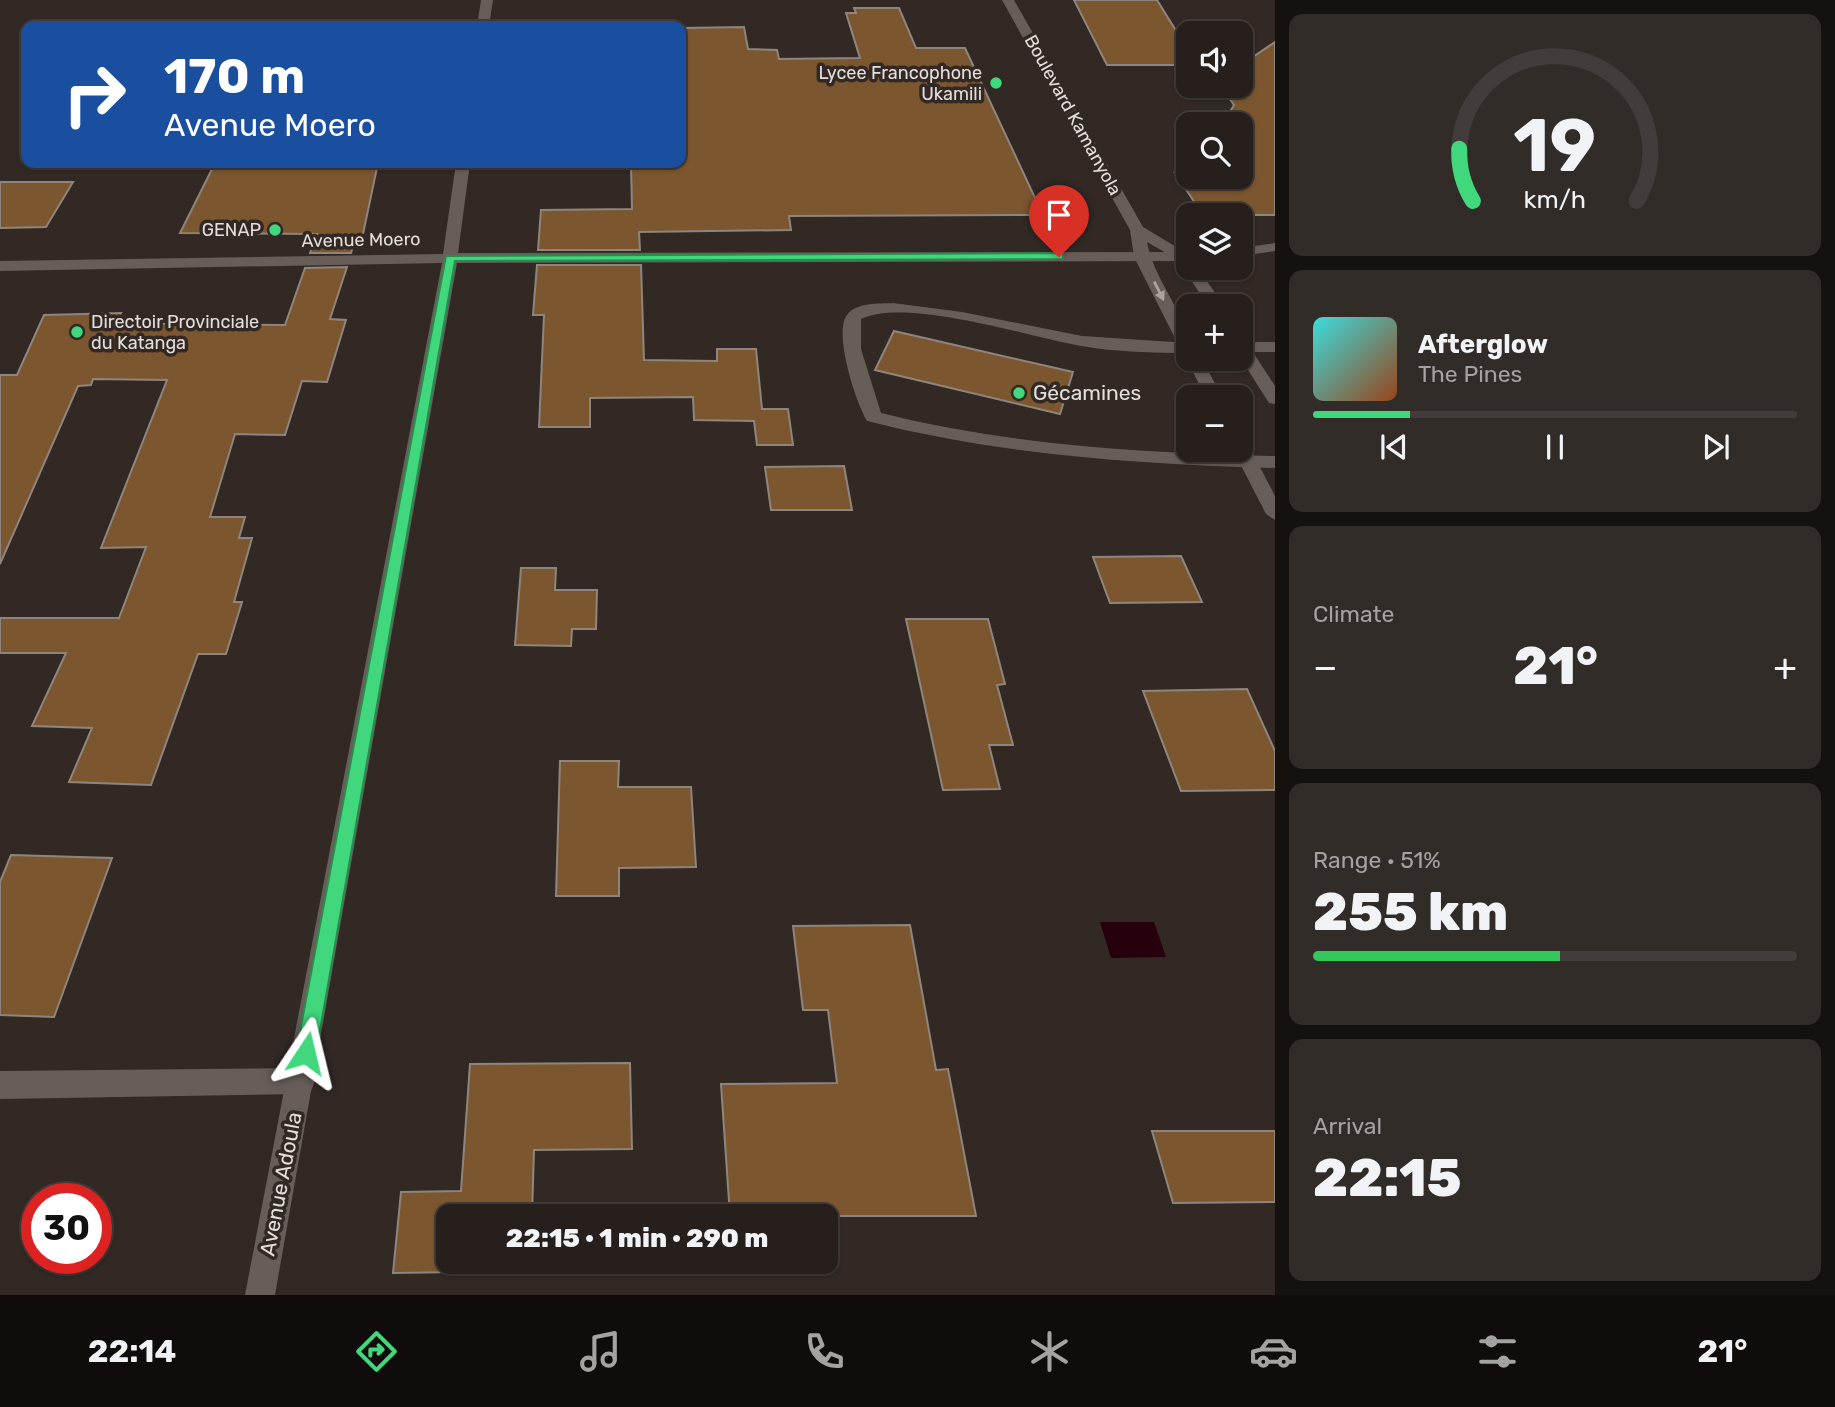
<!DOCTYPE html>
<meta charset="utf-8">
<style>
:root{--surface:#261f1c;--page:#322c29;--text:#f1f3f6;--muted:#a4a2a3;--line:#423d3b;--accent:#41d77c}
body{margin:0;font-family:Rubik,sans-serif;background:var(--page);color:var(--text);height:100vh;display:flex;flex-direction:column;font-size:26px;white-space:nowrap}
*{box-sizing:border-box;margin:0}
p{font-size:23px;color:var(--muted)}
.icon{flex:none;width:38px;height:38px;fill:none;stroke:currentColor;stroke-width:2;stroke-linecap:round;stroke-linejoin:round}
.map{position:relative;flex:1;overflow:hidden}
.sheet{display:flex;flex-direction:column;gap:14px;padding:14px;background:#15110f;width:560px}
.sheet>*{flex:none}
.top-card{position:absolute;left:21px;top:21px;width:665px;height:147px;border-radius:14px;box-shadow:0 2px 5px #0004,0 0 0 2px var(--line);background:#1a4fa0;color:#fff;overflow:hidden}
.tools{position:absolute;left:1176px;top:21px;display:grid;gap:14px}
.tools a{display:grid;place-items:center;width:77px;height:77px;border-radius:14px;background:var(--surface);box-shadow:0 2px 5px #0004,0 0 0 2px var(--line);font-size:35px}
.speed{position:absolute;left:21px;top:1183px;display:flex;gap:14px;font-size:35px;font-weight:700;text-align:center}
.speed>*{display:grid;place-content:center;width:91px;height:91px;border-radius:50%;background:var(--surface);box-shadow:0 2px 5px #0004,0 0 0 2px var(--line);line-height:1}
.speed .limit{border:10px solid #d22;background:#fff;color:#111}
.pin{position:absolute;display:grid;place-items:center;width:60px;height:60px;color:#fff;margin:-72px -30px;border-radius:50% 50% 50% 0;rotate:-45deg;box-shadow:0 0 7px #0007}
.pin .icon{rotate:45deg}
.me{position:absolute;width:77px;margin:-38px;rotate:10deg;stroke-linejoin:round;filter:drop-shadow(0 0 5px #0008)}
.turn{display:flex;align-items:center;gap:24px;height:147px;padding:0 28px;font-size:32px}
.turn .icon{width:91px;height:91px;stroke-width:2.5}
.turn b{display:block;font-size:49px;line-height:60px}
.big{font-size:52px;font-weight:800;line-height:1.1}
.sheet .tile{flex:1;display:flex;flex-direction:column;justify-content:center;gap:10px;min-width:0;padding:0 24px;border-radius:14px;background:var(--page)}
.sheet .dial{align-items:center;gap:0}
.dial svg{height:182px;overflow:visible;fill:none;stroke:var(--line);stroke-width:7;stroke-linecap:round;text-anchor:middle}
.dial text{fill:var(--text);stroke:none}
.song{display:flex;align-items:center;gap:21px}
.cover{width:84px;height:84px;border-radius:10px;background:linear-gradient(135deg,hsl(180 70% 55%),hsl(20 70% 35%))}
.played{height:7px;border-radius:4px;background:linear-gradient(90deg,var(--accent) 20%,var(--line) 20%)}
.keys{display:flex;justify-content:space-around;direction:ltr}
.heat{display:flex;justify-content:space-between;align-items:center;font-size:38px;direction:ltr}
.charge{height:10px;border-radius:5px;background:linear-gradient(90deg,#34c759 51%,var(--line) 0)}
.trip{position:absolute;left:436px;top:1204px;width:402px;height:70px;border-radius:14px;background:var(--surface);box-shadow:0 2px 5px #0004,0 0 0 2px var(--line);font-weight:800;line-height:70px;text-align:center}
.tab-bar{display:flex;height:112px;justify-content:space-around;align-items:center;background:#0f0c0b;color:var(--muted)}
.tab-bar .icon{width:49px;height:49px}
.tab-bar .active{color:var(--accent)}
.tab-bar b{font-size:32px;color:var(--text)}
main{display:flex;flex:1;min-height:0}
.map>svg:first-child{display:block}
.water{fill:#26000d}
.building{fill:#7b562f;stroke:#8e867e;stroke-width:2}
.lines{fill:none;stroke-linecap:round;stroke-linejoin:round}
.service{fill:#675d59;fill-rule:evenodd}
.minor{fill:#675d59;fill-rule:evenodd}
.secondary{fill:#675d59;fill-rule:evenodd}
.oneway{fill:#aca4a1}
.route{fill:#41d77c;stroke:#2a8c51;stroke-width:2}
.poi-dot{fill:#41d77c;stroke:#322925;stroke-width:2.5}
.labels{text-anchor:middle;stroke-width:7;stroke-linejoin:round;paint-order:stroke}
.far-poi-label{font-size:18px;fill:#e4dedc;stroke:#322925;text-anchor:end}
.far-street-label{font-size:18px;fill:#e4dedc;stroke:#322925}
.poi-label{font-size:21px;fill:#e4dedc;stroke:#322925;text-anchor:start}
.street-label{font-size:21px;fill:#e4dedc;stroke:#322925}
</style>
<main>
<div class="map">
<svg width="1275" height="1295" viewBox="0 0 1275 1295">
<rect width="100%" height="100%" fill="#322925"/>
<!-- water -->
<polygon class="water" points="1100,922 1154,922 1166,957 1111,958"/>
<!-- building -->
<g class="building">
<polygon points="1074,0 1157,0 1188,50 1188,65 1107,65"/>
<polygon points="854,8 899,8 916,48 965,48 1043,215 789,216 791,230 639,232 640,250 538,250 541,210 632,209 631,163 681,163 681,28 744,27 748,49 777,50 779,59 860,58 846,13 856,13"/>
<polygon points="1275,42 1275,215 1203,215 1175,173 1188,173 1188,177 1241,177 1241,124 1223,124 1234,105 1221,86 1241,86 1241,65"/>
<polygon points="215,163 378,163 363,234 357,234 351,253 310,253 317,234 180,233"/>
<polygon points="0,182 73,182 46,227 0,228"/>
<polygon points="537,265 641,265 644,360 717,361 717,349 756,349 762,409 788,409 793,445 757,445 754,421 694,420 693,397 590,398 590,427 539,427 544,315 533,315"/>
<polygon points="347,267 330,319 346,320 327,382 302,381 285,435 235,434 210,517 245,517 239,538 252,538 234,602 242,602 226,654 198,654 151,785 69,782 92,728 32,726 66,653 0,653 0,618 119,618 146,547 101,548 167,380 93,379 91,385 78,386 0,564 0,375 17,375 44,315 121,313 116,323 285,325 305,268"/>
<polygon points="894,331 1073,372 1060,414 875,370"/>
<polygon points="844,466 852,510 771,510 765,467"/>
<polygon points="1181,556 1202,602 1110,603 1093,557"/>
<polygon points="521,568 556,568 555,590 597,590 596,629 572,629 571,646 515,645"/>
<polygon points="906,619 988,619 1005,684 997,685 1013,745 989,745 1000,789 943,790"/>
<polygon points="1247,689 1275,751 1275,790 1181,791 1143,691"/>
<polygon points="560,761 619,761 618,787 691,787 696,867 619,868 619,896 556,896"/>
<polygon points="11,855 112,858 54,1017 0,1015 0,882"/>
<polygon points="910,925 936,1070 948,1069 976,1216 730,1216 721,1084 837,1083 828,1010 803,1010 793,926"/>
<polygon points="630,1063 632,1149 534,1150 532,1216 448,1216 448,1262 530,1262 530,1271 393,1273 401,1192 461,1191 470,1064"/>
<polygon points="1152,1131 1275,1131 1275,1202 1173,1203"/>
</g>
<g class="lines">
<!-- service -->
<g class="service">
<path d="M893 303 962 312 1082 336 1188 343V353C1153 353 1116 352 1081 346 1029 337 907 297 861 319V349L881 413C1010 445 1142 453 1275 456V468C1137 464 1001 455 867 421 856 403 833 333 847 315 856 302 879 304 893 303Z"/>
<rect x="1241" y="342" width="34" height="10"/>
<polygon points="301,1068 311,1071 315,1081 311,1091 301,1094 0,1099 0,1071"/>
</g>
<!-- minor -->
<g class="minor">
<polygon points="481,0 493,0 489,26 477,26"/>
<polygon points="456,163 470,163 458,253 1188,252 1188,261 457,263 275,1295 245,1295 442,263 0,271 0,261 443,254"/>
<polygon points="1275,243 1275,251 1241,256 1241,248"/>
</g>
<!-- secondary -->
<g class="secondary">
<path d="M1002 0H1014L1143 227 1188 254V268H1198L1224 306H1208L1178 260 1147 242C1154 282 1188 312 1188 353L1180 348 1134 257 1130 230Z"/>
<polygon points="1241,341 1247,343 1275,386 1275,404 1269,403 1241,359"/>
<polygon points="1188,355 1188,359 1202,359 1222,397 1206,397 1186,359"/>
<polygon points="1241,442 1250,448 1275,496 1275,520 1266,514 1233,450 1241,450"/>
</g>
</g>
<!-- one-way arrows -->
<defs><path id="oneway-solid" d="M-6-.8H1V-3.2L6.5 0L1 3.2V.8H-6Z" transform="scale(1.75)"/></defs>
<use class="oneway" href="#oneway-solid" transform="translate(1159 291) rotate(63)"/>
<!-- route -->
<polygon class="route" points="1059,253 1063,254 1063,259 455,261 316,1053 313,1060 306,1063 299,1060 296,1053 446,256"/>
<!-- markers -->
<g class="poi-dot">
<circle cx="996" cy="83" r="7"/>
<circle cx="275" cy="230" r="7"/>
<circle cx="77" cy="332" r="7"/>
<circle cx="1019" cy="393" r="7"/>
</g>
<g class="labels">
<!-- far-poi labels -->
<g class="far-poi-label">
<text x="982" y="79">Lycee Francophone<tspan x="982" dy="21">Ukamili</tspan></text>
<text x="261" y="236">GENAP</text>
<text x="91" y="328" text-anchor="start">Directoir Provinciale<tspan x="91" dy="21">du Katanga</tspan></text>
</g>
<!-- far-street labels -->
<g class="far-street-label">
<text transform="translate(1073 115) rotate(61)" y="6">Boulevard Kamanyola</text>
<text transform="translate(361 240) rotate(-1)" y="6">Avenue Moero</text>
</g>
<!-- poi labels -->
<g class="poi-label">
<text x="1033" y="400">Gécamines</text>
</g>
<!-- street labels -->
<g class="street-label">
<text transform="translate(281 1184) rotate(-79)" y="7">Avenue Adoula</text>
</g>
</g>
</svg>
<div class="tools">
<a><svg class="icon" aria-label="sound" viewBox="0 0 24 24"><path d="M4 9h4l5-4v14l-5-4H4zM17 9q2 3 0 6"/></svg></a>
<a><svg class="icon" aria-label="search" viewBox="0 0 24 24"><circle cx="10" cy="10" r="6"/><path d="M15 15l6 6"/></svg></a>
<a><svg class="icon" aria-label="layers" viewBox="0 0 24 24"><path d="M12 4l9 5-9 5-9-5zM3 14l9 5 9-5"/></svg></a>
<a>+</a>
<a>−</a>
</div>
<div class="speed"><div class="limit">30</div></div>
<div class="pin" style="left:1059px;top:257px;background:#d93025"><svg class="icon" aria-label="arrive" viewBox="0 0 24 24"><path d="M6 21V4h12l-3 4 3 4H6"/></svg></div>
<svg class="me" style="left:306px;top:1053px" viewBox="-20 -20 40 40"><path d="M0-17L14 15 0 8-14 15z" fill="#41d77c" stroke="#fff" stroke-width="4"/></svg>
<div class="trip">22:15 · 1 min · 290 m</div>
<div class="top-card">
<div class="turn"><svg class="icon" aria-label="right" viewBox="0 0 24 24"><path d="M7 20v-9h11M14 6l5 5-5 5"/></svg><div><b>170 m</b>Avenue Moero</div></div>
</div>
</div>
<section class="sheet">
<div class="tile dial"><svg viewBox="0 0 100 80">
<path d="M14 69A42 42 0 1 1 86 69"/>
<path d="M14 69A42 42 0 0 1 8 46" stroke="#41d77c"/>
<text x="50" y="56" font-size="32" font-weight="700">19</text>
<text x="50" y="72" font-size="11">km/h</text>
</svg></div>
<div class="tile">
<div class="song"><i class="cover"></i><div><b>Afterglow</b><p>The Pines</p></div></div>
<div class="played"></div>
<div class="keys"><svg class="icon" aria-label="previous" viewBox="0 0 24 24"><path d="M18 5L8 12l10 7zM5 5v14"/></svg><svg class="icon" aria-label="pause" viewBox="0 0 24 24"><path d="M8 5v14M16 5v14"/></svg><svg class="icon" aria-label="next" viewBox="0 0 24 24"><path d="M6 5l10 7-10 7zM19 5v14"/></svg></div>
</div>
<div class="tile"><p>Climate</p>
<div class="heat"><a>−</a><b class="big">21°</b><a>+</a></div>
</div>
<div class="tile"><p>Range · 51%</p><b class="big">255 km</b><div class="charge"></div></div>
<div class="tile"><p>Arrival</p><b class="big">22:15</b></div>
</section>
</main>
<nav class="tab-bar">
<b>22:14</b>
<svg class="icon active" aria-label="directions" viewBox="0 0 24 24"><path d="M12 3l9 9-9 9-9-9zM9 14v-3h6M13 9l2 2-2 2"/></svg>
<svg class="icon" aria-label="music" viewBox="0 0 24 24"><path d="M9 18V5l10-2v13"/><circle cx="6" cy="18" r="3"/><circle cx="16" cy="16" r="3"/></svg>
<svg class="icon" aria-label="phone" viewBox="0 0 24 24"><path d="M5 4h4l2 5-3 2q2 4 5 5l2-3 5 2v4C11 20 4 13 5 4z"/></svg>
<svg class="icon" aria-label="climate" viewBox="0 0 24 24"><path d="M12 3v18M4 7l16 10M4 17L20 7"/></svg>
<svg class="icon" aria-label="car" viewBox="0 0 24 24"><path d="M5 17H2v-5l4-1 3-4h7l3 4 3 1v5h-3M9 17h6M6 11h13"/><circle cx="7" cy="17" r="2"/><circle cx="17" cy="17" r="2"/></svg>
<svg class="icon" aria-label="filters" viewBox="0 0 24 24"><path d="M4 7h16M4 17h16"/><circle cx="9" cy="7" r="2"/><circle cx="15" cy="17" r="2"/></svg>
<b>21°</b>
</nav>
